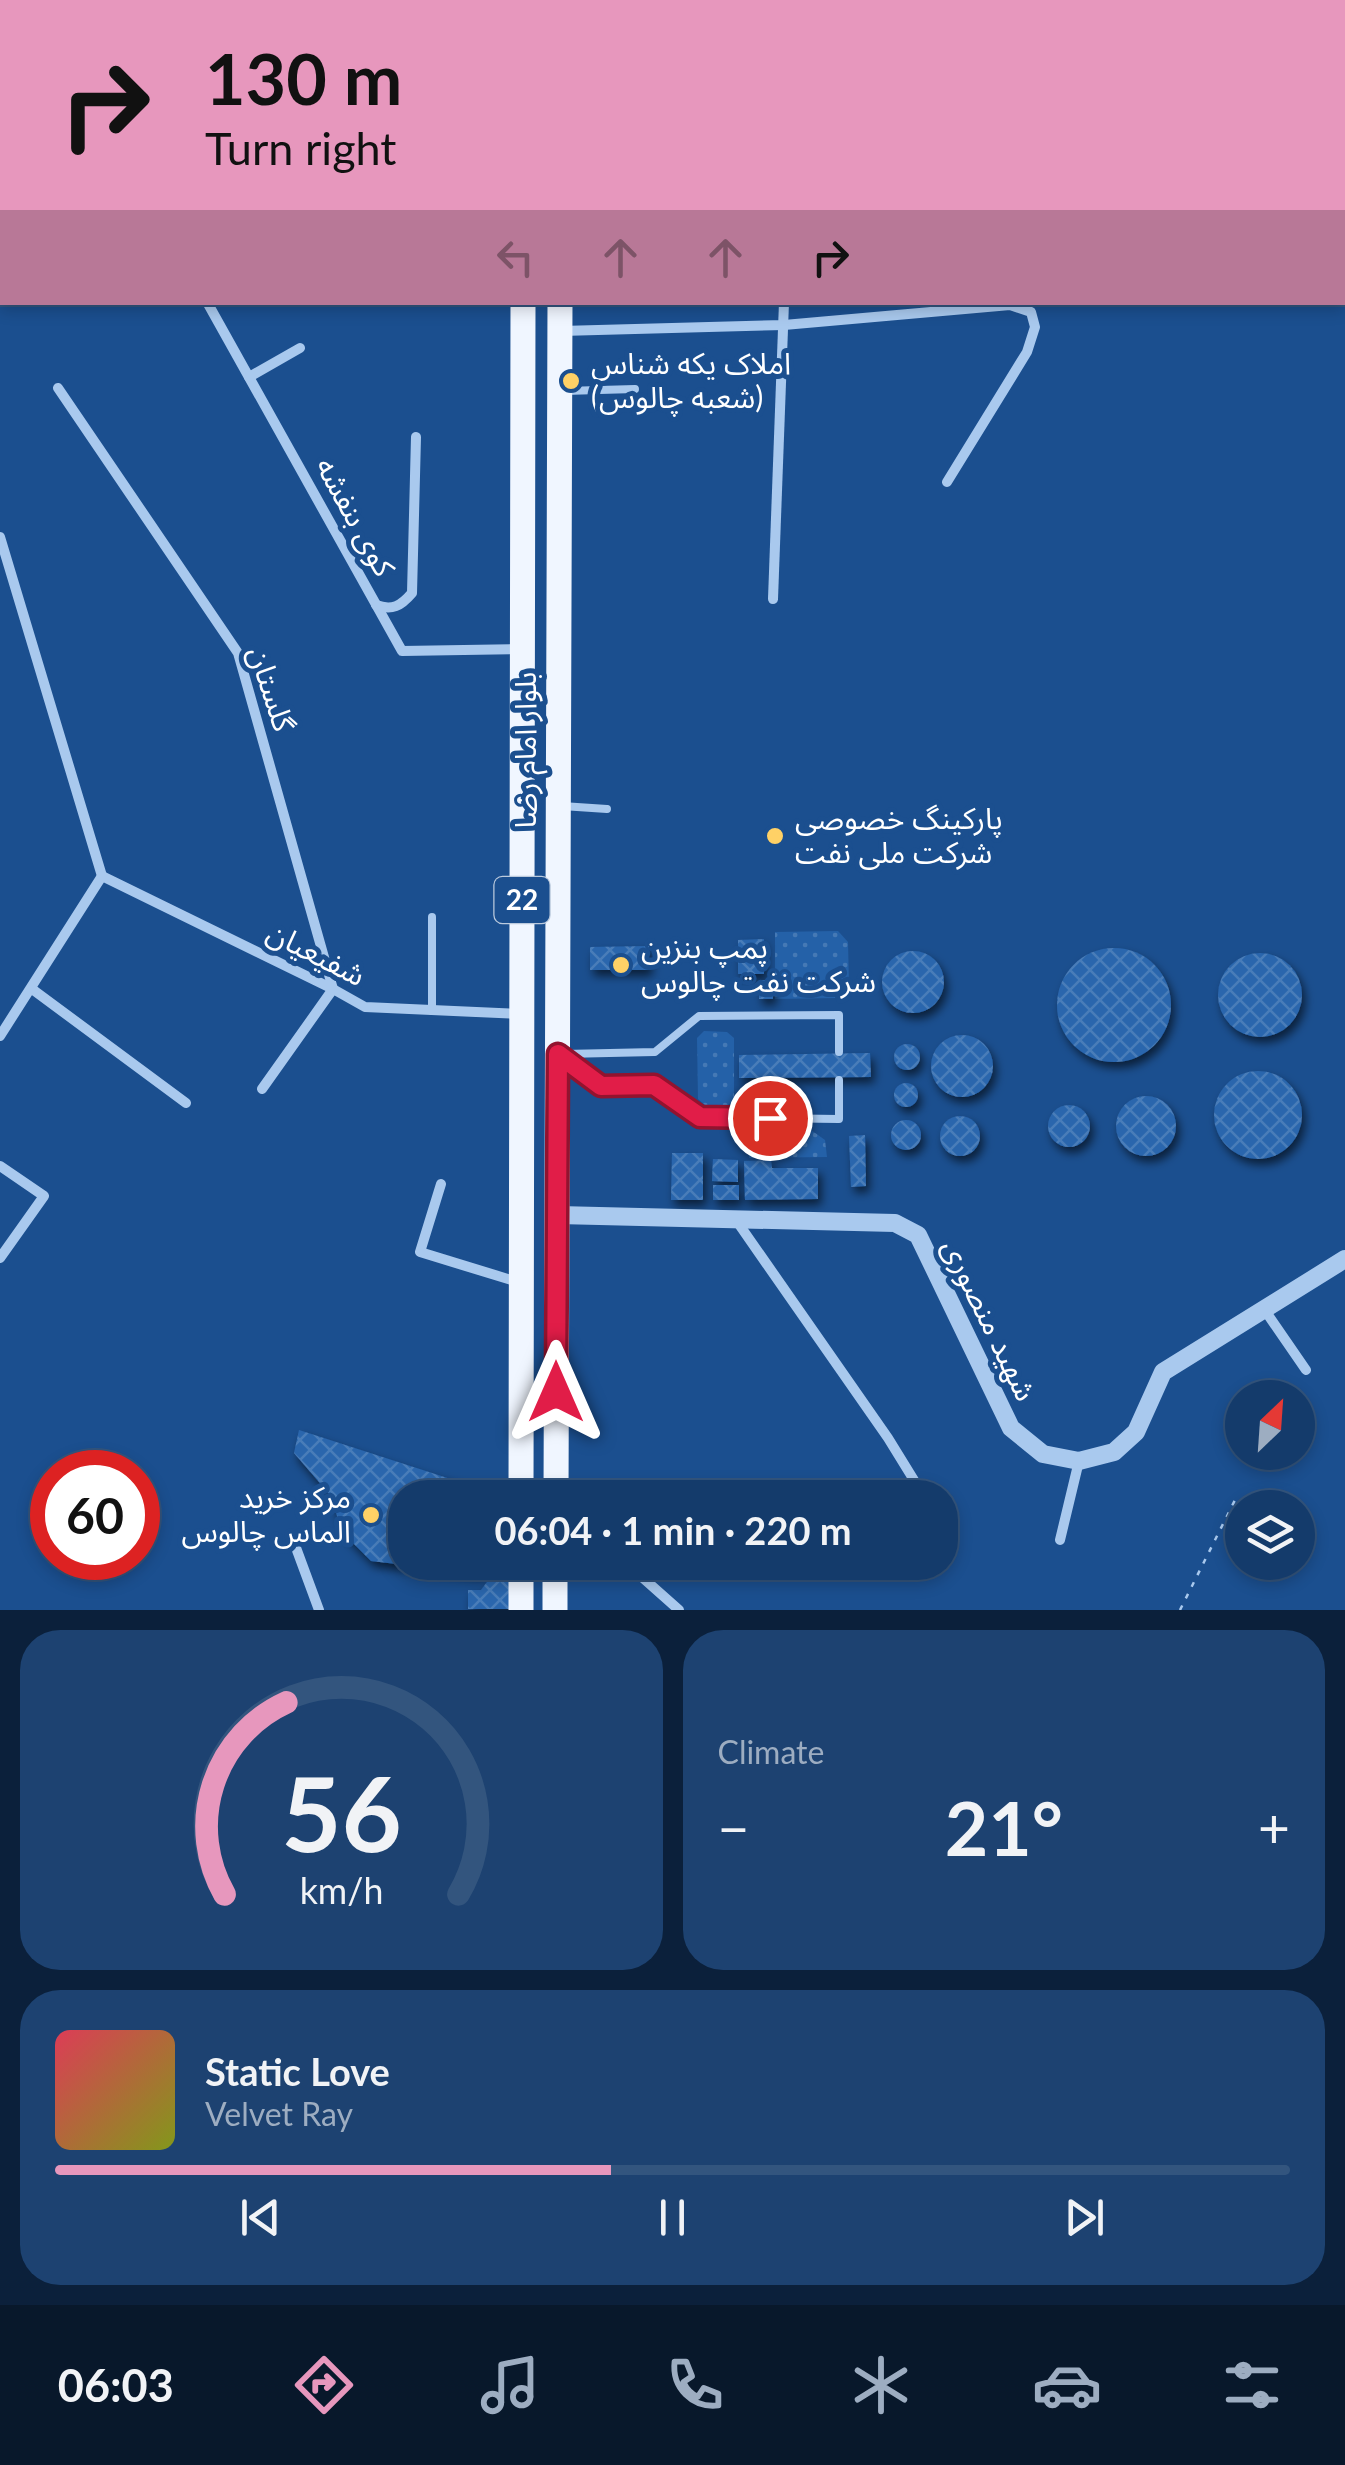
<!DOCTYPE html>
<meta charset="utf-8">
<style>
:root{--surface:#143b6b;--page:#1d4271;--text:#f1f3f6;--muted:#9dadc1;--line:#33557e;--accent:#e797bd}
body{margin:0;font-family:Lato,"Noto Sans Arabic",sans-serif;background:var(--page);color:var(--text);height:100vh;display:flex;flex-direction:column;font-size:38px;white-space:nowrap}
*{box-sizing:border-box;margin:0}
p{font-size:32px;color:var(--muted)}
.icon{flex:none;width:55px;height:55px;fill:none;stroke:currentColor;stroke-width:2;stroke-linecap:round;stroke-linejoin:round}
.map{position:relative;height:1610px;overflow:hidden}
.drawer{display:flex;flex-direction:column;gap:20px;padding:20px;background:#0b203b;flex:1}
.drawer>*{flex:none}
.hud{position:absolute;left:0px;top:0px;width:1345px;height:305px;box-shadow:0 5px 15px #0003,0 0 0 2px var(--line);background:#e797bd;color:#111;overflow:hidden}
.needle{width:65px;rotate:25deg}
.tools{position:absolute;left:1225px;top:1380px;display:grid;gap:20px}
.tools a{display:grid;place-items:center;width:90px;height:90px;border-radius:50%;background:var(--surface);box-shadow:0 5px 15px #0003,0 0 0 2px var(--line);font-size:50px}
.speed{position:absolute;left:30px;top:1450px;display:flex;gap:20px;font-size:50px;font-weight:700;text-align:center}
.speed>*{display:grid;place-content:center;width:130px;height:130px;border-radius:50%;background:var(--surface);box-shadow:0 5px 15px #0003,0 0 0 2px var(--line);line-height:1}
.speed .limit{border:15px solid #d22;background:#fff;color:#111}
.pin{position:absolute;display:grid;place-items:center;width:85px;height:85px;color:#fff;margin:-42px;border:5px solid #fff;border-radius:50%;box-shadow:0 2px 10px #0007}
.me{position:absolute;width:110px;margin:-55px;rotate:0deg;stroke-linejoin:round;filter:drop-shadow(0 0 8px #0008)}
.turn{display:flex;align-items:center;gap:35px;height:210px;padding:0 40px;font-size:45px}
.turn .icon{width:130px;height:130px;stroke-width:2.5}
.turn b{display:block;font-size:70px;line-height:85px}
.lanes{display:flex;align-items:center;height:95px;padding:0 40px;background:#0003;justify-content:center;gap:50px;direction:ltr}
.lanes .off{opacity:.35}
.big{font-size:75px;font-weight:700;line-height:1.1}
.drawer .card{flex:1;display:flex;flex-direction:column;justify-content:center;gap:15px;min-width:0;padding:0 35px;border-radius:40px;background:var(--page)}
.drawer .dial{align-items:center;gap:0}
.dial svg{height:260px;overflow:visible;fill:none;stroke:var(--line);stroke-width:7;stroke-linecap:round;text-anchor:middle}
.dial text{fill:var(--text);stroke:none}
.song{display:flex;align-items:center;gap:30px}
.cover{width:120px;height:120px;border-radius:15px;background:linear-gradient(135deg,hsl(350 70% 55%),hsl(70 70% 35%))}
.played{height:10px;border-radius:5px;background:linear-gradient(90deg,var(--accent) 45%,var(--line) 45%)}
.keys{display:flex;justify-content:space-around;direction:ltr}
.heat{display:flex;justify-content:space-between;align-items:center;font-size:55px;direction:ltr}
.drawer .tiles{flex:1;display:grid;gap:20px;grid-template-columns:1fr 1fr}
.card:last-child{grid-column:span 2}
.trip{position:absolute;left:388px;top:1480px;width:570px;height:100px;border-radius:40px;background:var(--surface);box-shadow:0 5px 15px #0003,0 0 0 2px var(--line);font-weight:700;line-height:100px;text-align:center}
.tab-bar{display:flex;height:160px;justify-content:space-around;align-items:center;background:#08182b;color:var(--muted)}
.tab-bar .icon{width:70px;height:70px}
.tab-bar .selected{color:var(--accent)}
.tab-bar b{font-size:45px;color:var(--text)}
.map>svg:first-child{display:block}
.grass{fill:url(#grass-dots)}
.building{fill:url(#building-cross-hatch);filter:url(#shadow)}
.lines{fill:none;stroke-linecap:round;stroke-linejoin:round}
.path{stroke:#a9c9ee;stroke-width:2.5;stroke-dasharray:5 8;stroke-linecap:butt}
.service{stroke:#a9c9ee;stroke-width:8}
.minor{stroke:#a9c9ee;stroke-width:10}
.tertiary{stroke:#a9c9ee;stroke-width:18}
.primary{stroke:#f0f6ff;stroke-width:25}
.route-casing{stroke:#92132f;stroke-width:25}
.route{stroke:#e11d48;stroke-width:18}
.poi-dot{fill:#ffd166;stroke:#1b4f8f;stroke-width:4}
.labels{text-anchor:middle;stroke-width:10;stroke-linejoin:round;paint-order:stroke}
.shield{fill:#1b4f8f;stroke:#bbcadd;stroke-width:2.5}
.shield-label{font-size:28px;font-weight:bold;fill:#fff}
.poi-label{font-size:30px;fill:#fff;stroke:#1b4f8f;text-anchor:start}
.street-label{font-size:30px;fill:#fff;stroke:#1b4f8f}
</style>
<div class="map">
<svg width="1345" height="1610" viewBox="0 0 1345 1610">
<defs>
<pattern id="grass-dots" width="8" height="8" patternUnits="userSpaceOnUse" patternTransform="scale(2.5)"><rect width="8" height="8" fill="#2461a8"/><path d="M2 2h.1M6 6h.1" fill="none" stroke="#4579b5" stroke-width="1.8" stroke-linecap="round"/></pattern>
<pattern id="building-cross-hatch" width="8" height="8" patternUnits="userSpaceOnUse" patternTransform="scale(2.5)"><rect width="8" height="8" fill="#2a66ad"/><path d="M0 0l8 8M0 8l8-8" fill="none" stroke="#4a7db9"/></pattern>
<filter id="shadow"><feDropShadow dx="3.5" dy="6" stdDeviation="5" flood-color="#0009"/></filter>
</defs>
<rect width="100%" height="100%" fill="#1b4f8f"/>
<!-- grass -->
<g class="grass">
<polygon points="838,931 848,942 849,986 835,998 775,999 775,932"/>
<polygon points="704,1031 727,1032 734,1038 734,1100 728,1105 705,1105 698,1099 697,1038"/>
<polygon points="747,1129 811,1130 825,1140 827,1157 749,1158"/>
</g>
<!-- building -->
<g class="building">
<polygon points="764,939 764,974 738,974 738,940"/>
<polygon points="649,946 649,970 590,970 590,947"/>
<circle cx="1114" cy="1005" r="57"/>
<circle cx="913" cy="982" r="31"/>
<circle cx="1260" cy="995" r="42"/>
<rect x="759" y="980" width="14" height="19"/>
<circle cx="962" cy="1066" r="31"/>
<circle cx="907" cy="1057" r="13"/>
<polygon points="870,1053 871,1077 739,1078 739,1055"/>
<circle cx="1258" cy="1115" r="44"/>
<circle cx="906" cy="1095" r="12"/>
<circle cx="1146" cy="1126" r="30"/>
<circle cx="1069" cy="1126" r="21"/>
<circle cx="960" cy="1136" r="20"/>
<circle cx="906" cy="1135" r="15"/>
<polygon points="865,1135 866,1186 851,1187 849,1136"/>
<polygon points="672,1153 703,1153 703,1200 671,1200"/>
<polygon points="713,1159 738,1160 738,1182 712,1181"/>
<polygon points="771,1160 772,1168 818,1168 818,1199 745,1200 744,1161"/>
<rect x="713" y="1185" width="26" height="15"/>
<polygon points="299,1430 506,1497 506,1498 405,1498 405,1565 371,1561 342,1532 331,1496 294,1453"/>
<polygon points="409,1562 497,1562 479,1573 409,1565"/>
<polygon points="502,1562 518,1562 517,1609 468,1609 468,1590 481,1590"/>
</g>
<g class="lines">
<!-- path -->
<polyline class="path" points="1180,1610 1236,1498"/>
<!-- service -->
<g class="service">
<polyline points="564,391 635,389"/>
<polyline points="562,806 607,809"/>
<polyline points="432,917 432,1011"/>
<polyline points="564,1054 655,1052 699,1016 839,1015 839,1052"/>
<polyline points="565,1059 601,1086 654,1085 700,1117 839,1119 839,1080"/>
</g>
<!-- minor -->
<g class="minor">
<polyline points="179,0 181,2"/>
<polyline points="316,0 318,2"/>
<polyline points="423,0 425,2"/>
<polyline points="207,302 402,651 522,649"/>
<polyline points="561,331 784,325 1010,305 1031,312 1035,327 1027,352 947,482"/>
<polyline points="249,377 300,348"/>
<polyline points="58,388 238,653 333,989 262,1089"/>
<polyline points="0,537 102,876"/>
<polyline points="773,599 784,302"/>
<path d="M376 605C392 611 401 606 412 593L416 437"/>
<polyline points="102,876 333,989 365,1007 520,1014"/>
<polyline points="32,989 186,1103"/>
<polyline points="0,1036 102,876"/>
<polyline points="0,1166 44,1196 0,1258"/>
<polyline points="441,1184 420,1252 521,1283"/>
<polyline points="736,1220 888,1438 925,1498"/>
<polyline points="1264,1309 1306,1370"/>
<polyline points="940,1522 947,1534"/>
<polyline points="1060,1540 1079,1461"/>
<polyline points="295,1545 319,1610"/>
<polyline points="625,1562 679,1610"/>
</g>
<!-- tertiary -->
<polyline class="tertiary" points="558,1215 895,1223 918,1235 1011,1428 1043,1454 1079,1461 1114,1452 1136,1432 1163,1372 1345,1259"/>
<!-- primary -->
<g class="primary">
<polyline points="523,2 523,0"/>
<polyline points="561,2 561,0"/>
<polyline points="521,1498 523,302"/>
<polyline points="556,1498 560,302"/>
<polyline points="521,1610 521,1562"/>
<polyline points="555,1610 555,1562"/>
</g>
</g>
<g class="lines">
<defs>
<polyline id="route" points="556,1392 558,1054 601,1086 654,1085 700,1117 770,1118"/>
</defs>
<!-- route casing -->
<use href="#route" class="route-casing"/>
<!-- route -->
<use href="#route" class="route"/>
</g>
<!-- markers -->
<g class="poi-dot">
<circle cx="571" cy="381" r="10"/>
<circle cx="775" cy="836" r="10"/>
<circle cx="621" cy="965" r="10"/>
<circle cx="371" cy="1515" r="10"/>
</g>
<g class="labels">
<!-- shield labels -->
<rect class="shield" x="494.5" y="877" width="55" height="46" rx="8"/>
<g class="shield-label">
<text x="522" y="910">22</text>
</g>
<!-- poi labels -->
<g class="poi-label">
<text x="591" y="374">املاک یکه شناس<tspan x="591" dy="34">(شعبه چالوس)</tspan></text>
<text x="795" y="829">پارکینگ خصوصی<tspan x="795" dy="34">شرکت ملی نفت</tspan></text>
<text x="641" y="958">پمپ بنزین<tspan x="641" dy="34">شرکت نفت چالوس</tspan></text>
<text x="351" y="1508" text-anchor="end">مرکز خرید<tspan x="351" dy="34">الماس چالوس</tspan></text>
</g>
<!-- street labels -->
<g class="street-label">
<text transform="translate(355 517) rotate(61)" y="10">کوی بنفشه</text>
<text transform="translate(271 689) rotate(72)" y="10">گلستان</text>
<text transform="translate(526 750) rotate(-90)" y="10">بلوار امام رضا</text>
<text transform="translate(316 954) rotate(27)" y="10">شفیعیان</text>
<text transform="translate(989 1320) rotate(64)" y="10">شهید منصوری</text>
</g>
</g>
</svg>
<div class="tools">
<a><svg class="needle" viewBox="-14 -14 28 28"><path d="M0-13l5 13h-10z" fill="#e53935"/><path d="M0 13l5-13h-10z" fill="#9dadc1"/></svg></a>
<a><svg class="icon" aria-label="layers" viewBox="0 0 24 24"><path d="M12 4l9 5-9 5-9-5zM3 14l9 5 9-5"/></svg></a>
</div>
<div class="speed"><div class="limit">60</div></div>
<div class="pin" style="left:770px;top:1118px;background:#d93025"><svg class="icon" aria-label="arrive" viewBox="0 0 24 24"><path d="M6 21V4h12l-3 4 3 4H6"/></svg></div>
<svg class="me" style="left:556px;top:1392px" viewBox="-20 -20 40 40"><path d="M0-17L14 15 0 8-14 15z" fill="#e11d48" stroke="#fff" stroke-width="4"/></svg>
<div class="trip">06:04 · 1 min · 220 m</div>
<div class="hud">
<div class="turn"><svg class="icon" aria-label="right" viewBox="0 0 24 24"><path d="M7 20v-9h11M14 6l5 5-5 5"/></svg><div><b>130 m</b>Turn right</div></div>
<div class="lanes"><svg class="icon off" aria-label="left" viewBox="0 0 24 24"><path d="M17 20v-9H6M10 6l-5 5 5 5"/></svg><svg class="icon off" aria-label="ahead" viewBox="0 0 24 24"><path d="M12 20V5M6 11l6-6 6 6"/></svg><svg class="icon off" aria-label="ahead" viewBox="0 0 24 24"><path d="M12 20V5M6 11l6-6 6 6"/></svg><svg class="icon" aria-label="right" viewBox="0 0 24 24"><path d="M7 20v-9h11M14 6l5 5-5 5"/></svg></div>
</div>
</div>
<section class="drawer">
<div class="tiles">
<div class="card dial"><svg viewBox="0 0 100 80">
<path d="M14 69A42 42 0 1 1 86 69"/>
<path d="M14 69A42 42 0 0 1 33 10" stroke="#e797bd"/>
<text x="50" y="56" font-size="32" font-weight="700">56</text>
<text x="50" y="72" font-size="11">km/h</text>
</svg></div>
<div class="card"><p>Climate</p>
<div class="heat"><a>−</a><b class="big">21°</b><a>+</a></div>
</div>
<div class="card">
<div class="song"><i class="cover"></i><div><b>Static Love</b><p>Velvet Ray</p></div></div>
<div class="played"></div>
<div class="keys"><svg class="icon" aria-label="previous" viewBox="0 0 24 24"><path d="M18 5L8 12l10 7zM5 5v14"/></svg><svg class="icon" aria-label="pause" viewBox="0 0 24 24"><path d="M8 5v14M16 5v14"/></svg><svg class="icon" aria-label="next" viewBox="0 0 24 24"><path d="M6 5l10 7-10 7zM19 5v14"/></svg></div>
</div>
</div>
</section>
<nav class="tab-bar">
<b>06:03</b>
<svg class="icon selected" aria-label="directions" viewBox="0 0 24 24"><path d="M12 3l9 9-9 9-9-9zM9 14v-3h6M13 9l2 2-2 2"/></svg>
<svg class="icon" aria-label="music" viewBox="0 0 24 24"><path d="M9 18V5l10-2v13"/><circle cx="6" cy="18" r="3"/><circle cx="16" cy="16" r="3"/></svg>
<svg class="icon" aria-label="phone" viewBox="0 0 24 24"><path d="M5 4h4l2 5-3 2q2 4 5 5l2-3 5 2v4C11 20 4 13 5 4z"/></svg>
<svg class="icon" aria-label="climate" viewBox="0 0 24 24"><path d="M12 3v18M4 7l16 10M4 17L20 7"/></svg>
<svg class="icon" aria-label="car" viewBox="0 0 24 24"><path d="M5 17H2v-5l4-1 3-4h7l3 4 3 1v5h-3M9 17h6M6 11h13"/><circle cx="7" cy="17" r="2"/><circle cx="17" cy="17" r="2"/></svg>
<svg class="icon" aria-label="filters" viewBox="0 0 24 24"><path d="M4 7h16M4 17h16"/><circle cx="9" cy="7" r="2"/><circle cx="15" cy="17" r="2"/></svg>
</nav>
